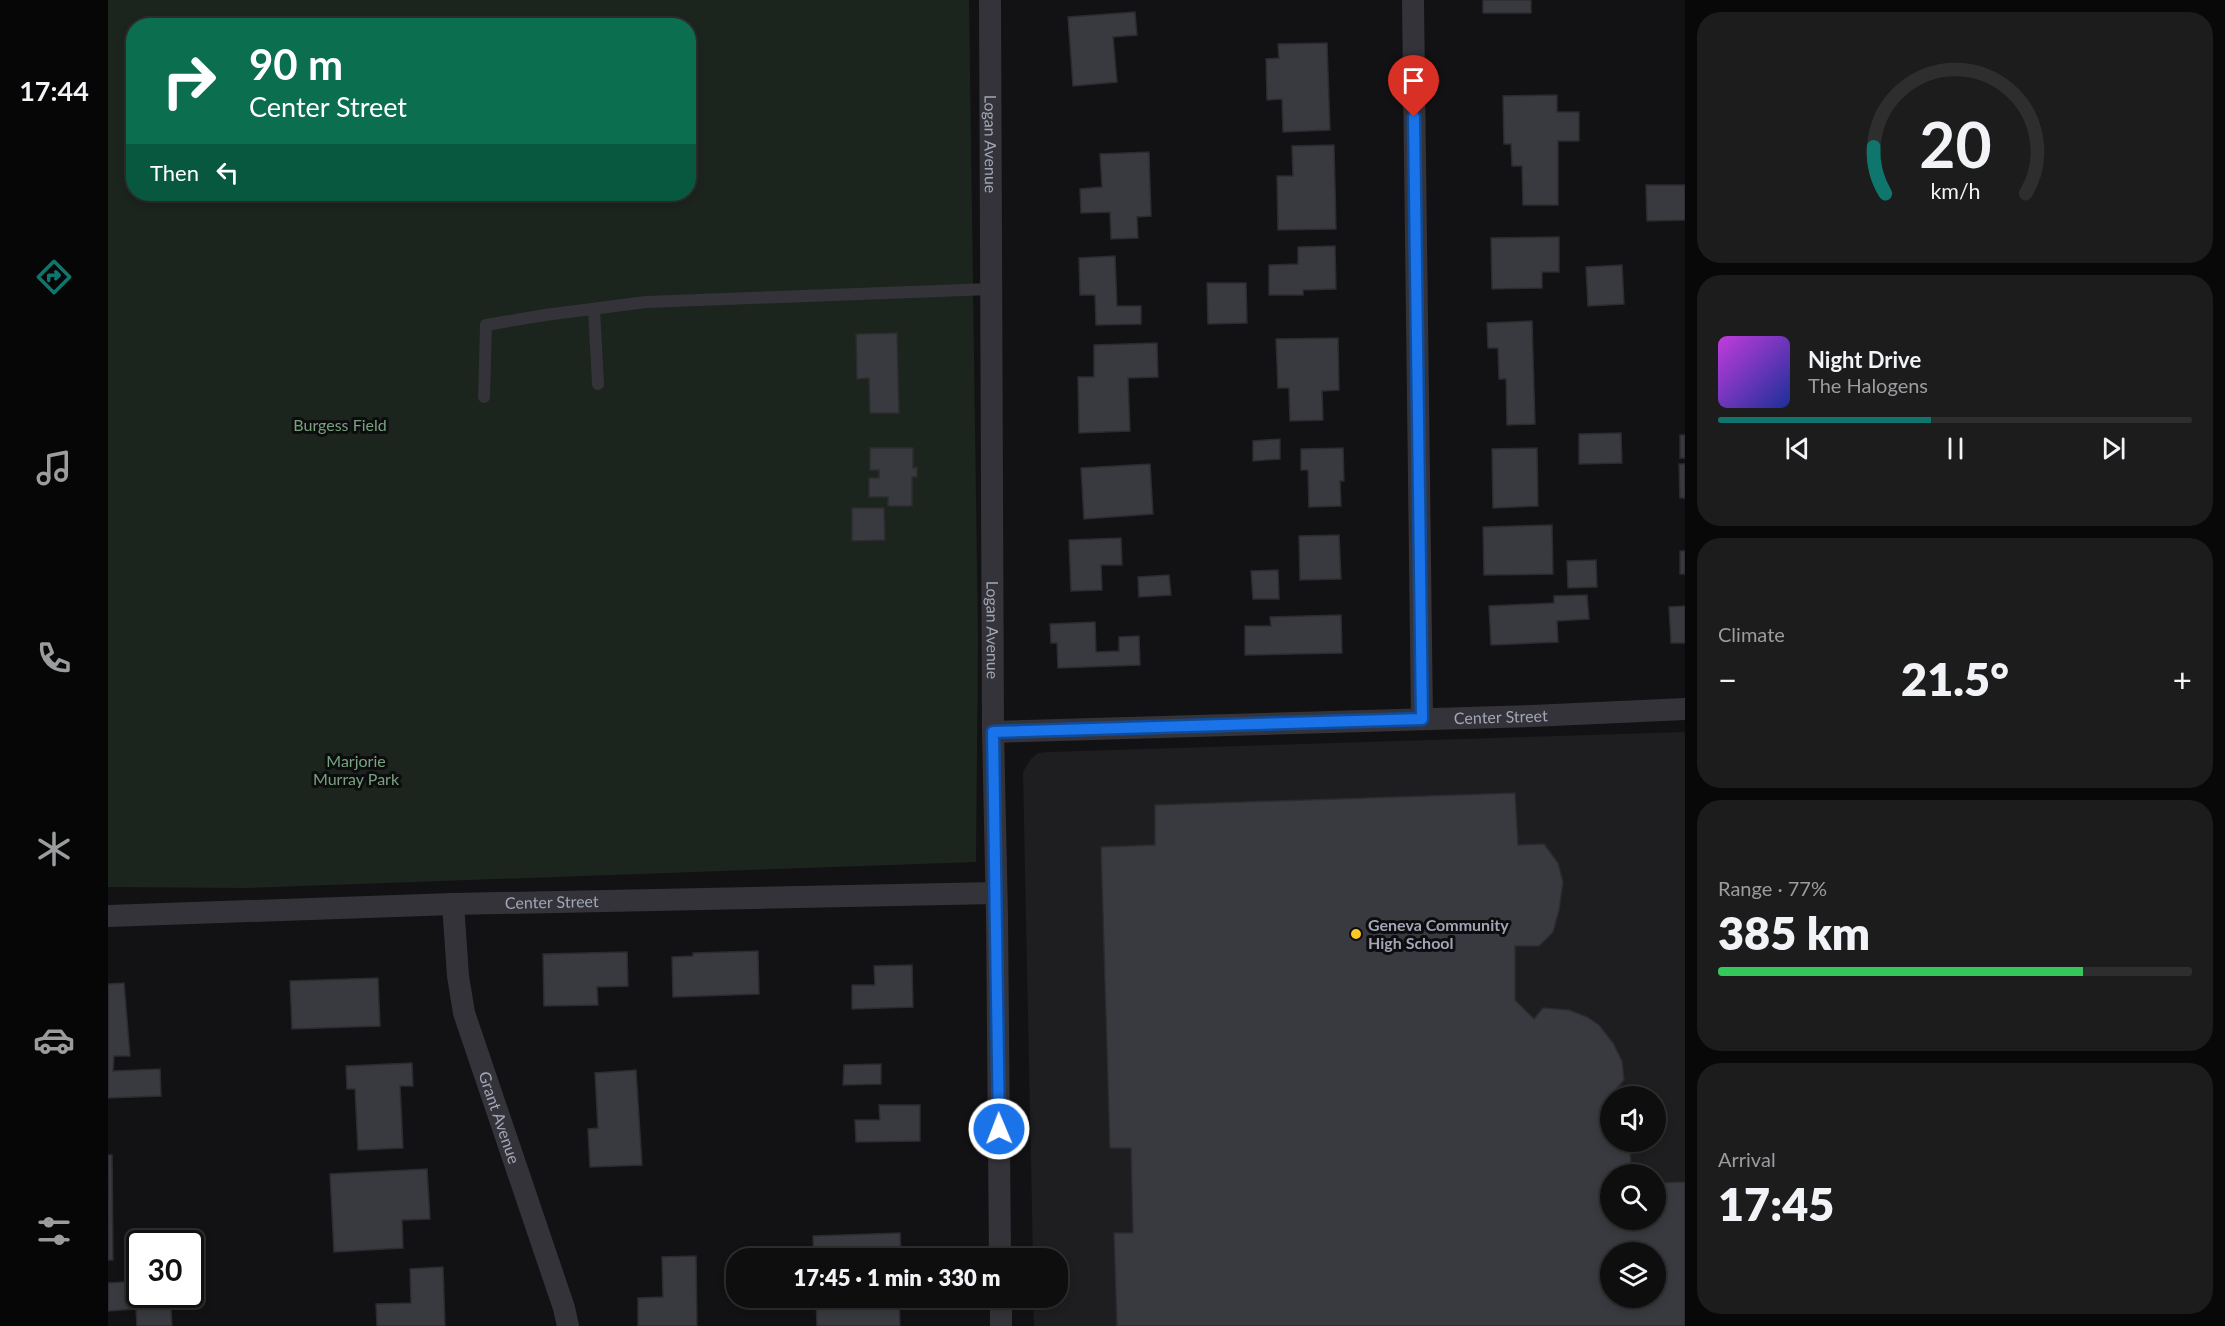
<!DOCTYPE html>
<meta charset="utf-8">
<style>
:root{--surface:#0e0e0f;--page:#1c1c1d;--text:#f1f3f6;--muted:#9b9c9e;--line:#2e2e2f;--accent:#0f766e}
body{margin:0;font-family:Lato,sans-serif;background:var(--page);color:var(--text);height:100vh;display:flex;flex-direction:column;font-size:22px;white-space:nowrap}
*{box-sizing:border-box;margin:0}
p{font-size:20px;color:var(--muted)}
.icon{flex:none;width:33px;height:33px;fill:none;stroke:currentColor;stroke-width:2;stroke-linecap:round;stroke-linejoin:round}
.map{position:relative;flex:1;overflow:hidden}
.details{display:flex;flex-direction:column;gap:12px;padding:12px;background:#080808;width:540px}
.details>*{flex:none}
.hud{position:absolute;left:18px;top:18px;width:570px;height:183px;border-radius:24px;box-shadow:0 3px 9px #0003,0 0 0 2px var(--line);background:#0b6e4f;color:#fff;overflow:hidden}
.controls{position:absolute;left:1492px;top:1086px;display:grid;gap:12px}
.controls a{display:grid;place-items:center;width:66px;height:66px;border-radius:50%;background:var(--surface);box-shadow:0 3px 9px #0003,0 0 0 2px var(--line);font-size:30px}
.speed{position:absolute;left:18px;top:1230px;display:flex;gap:12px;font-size:30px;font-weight:700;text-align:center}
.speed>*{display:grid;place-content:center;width:78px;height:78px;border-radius:50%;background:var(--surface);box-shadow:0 3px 9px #0003,0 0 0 2px var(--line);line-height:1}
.speed .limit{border:3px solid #111;border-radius:9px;background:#fff;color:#111}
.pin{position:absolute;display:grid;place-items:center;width:51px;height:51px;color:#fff;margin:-62px -26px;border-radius:50% 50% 50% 0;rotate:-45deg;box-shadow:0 0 6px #0007}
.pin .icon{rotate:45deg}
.me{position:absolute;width:66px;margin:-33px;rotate:359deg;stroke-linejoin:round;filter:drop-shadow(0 0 4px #0008)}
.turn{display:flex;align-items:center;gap:21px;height:126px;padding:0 24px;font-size:27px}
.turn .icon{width:78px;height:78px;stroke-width:2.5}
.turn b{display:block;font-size:42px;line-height:51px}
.then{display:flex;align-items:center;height:57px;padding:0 24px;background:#0003;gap:12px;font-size:22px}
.big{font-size:45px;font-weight:800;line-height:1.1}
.details .card{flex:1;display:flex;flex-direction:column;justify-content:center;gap:9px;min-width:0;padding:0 21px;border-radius:24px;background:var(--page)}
.details .dial{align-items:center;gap:0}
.dial svg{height:156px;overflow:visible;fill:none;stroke:var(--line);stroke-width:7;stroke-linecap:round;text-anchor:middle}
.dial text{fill:var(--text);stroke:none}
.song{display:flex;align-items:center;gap:18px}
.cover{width:72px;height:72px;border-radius:9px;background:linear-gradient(135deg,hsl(290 70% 55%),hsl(230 70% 35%))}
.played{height:6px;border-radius:3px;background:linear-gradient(90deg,var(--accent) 45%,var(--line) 45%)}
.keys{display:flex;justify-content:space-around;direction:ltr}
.heat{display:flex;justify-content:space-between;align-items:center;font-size:33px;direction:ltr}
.charge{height:9px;border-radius:4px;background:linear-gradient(90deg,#34c759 77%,var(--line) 0)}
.trip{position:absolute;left:618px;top:1248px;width:342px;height:60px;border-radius:24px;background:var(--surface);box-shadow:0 3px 9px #0003,0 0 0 2px var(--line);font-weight:800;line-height:60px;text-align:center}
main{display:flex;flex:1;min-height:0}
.tab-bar{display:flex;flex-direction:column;width:108px;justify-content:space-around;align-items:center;background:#060606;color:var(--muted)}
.tab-bar .icon{width:42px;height:42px}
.tab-bar .selected{color:var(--accent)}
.tab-bar b{font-size:27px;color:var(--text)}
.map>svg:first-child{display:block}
.built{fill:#1e1e21;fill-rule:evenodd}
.green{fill:#1c241e;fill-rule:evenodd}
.building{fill:#393a3f;stroke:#2c2c30;stroke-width:1.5;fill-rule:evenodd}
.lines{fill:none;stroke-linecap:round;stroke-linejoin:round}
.service{stroke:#333339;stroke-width:12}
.minor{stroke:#333339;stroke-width:22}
.route-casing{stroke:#114b97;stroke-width:15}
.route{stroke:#1a73e8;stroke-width:10}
.poi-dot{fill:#ffc71f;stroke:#0d0d0f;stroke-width:2}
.labels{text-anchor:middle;stroke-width:6;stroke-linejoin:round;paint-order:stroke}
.street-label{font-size:16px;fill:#a2a6b6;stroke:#0d0d0f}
.park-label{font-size:16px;fill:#77a37d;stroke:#0d0d0f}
.poi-label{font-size:16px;font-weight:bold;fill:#a2a6b6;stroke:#0d0d0f;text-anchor:start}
</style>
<main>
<nav class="tab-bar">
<b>17:44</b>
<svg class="icon selected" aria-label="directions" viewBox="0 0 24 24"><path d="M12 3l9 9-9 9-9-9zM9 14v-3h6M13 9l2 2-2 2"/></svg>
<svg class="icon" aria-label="music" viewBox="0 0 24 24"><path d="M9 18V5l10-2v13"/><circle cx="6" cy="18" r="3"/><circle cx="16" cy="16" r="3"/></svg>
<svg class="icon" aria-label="phone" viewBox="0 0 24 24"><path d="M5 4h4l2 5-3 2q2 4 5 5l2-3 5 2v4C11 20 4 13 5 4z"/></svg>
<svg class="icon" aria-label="climate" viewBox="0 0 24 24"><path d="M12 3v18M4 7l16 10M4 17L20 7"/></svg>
<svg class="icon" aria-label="car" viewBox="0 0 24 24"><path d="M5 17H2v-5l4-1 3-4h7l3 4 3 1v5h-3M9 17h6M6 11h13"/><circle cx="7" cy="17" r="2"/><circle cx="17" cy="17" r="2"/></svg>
<svg class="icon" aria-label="filters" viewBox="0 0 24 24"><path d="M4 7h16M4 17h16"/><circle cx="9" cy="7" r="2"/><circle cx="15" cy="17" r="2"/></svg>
</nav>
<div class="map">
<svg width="1577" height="1326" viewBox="0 0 1577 1326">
<rect width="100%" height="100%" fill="#121214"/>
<!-- built -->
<path class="built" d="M1577 732V1326H926L925 1298H950V1258H925L915 772 922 760 930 753 940 752ZM1503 1096H1548V1142H1503ZM1503 1174H1548V1220H1503ZM1503 1252H1548V1298H1503Z"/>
<!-- green -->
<path class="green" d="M0 0H861L870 640 868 862 138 888 0 887ZM26 26H580V194H26Z"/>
<!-- building -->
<g class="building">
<rect x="1375" y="0" width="48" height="13"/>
<polygon points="1027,12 1029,35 1005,37 1009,82 965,86 960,17"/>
<polygon points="1219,43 1222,130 1175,132 1174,99 1159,100 1158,59 1171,58 1170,44"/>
<polygon points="1449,95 1449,112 1471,112 1471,141 1450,141 1450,205 1415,205 1414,166 1404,166 1403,144 1396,144 1395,96"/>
<polygon points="1226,145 1228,229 1170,230 1169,176 1185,176 1184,146"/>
<polygon points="1041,152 1043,216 1029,217 1030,238 1003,239 1002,212 973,213 972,189 994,187 992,154"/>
<polygon points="1538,185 1577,185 1577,220 1539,221"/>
<polygon points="1451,237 1451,272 1434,272 1434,288 1384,289 1383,238"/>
<polygon points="1227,246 1228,289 1195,290 1195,295 1161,295 1161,265 1190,264 1190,247"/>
<polygon points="1007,256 1009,306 1033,306 1033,324 988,325 987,295 972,295 971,258"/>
<polygon points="1514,265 1516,304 1480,306 1478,267"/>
<polygon points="1099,283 1138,283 1139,323 1100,324"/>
<polygon points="1424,321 1427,424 1399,425 1398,379 1391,379 1390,348 1380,348 1379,323"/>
<polygon points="789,333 791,413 762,413 761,378 749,379 748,334"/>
<polygon points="1230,338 1231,390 1214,391 1215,420 1182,421 1181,388 1170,388 1168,339"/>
<polygon points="1049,343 1050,377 1020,378 1022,431 971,433 970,377 986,377 986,345"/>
<polygon points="1513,433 1514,463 1471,464 1471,434"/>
<rect x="1572" y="435" width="5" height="23"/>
<polygon points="1172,439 1172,459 1145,461 1145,441"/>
<polygon points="762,448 805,448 805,468 809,467 809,477 804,477 804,506 780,506 780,497 761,497 761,478 771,478 771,470 762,470"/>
<polygon points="1235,448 1236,481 1232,481 1233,506 1201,507 1200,470 1193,470 1193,449"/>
<polygon points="1429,448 1430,506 1385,508 1384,449"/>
<polygon points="1042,464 1045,514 976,519 973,468"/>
<polygon points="1571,464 1577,464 1577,498 1572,498"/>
<polygon points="744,508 776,508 777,540 744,541"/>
<polygon points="1444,525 1445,574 1376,575 1375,527"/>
<polygon points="1231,535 1233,579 1192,580 1191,536"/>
<polygon points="1013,538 1014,565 993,565 994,590 963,591 961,540"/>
<rect x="1572" y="551" width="5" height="23"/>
<polygon points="1488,560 1489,587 1460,588 1459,561"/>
<polygon points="1170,570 1171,599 1145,599 1143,571"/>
<polygon points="1061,575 1063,595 1031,597 1030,577"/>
<polygon points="1479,595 1481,619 1449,621 1450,642 1383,645 1381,606 1446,603 1446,596"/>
<polygon points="1577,606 1577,643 1563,643 1561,607"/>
<polygon points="1233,615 1234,653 1137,655 1137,626 1163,626 1162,617"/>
<polygon points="987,622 988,652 1011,651 1011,637 1031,636 1032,665 950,668 949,643 943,643 942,624"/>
<path d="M1407 793 1410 845 1436 844 1450 863 1455 882 1451 910 1445 932 1431 946H1407V1000L1426 1019 1435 1008 1461 1010 1479 1017 1491 1025 1505 1043 1514 1061 1516 1080 1505 1093 1509 1096H1503V1142H1522L1523 1174H1503V1220H1548V1183L1577 1182V1326H1009L1006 1233H1025L1023 1148H1002L993 847 1047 845V805ZM1503 1252H1548V1298H1503Z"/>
<polygon points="650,951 651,994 565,997 564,957 585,956 585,953"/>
<polygon points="519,952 520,986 489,987 490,1005 436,1006 435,954"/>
<polygon points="804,965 805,1007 744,1009 744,985 767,985 766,966"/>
<polygon points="270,978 272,1026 184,1029 182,981"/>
<polygon points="16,983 22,1056 6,1056 5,1071 52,1069 53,1096 0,1098 0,984"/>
<polygon points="304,1063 305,1086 292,1086 295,1148 250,1150 247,1089 239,1089 238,1066"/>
<polygon points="773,1064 773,1084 735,1085 736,1065"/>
<polygon points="528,1070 534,1165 482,1167 480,1129 490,1128 487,1073"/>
<polygon points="771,1105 812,1105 812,1141 748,1142 747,1120 772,1120"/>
<polygon points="0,1155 4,1155 5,1260 0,1260"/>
<polygon points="319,1169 322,1219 294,1220 295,1248 226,1252 222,1174"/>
<polygon points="792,1233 793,1258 706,1258 705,1236"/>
<polygon points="588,1256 589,1326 530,1326 530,1298 555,1297 554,1257"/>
<polygon points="335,1267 337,1326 269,1326 268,1304 303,1303 302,1269"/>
<polygon points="32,1281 32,1294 62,1294 64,1326 29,1326 28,1309 0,1311 0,1283"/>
<polygon points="708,1298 791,1298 792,1326 709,1326"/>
</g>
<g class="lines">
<!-- service -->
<g class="service">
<polyline points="486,309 490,384"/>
<polyline points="376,397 378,325 437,315 538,302 883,289"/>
</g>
<!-- minor -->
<g class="minor">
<path id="s1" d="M882 0 885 732 889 916 892 1258"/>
<polyline points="1305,0 1314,719"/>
<path id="s2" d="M885 732 1424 716 1577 709"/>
<path id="s3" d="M345 904 350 976 356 1013 456 1308 460 1326"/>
<path id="s4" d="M0 916 345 904 888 893"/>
<polyline points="893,1298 893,1326"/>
</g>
</g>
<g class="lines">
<defs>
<polyline id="route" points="891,1129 885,732 1314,719 1306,117"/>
</defs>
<!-- route casing -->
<use href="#route" class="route-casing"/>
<!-- route -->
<use href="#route" class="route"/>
</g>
<!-- markers -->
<circle class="poi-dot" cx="1248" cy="934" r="6"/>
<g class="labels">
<!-- street labels -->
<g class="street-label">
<text dy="6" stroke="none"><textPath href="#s1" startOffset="144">Logan Avenue</textPath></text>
<text dy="6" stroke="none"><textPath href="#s1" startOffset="630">Logan Avenue</textPath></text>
<text dy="6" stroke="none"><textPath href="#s2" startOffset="508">Center Street</textPath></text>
<text dy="6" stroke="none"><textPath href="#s4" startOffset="444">Center Street</textPath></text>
<text dy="6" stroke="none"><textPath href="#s3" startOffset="220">Grant Avenue</textPath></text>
</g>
<!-- park labels -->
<g class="park-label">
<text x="232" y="431">Burgess Field</text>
<text x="248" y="767">Marjorie<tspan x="248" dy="18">Murray Park</tspan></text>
</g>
<!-- poi labels -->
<g class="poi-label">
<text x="1260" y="931">Geneva Community<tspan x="1260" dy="18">High School</tspan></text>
</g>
</g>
</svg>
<div class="controls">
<a><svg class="icon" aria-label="sound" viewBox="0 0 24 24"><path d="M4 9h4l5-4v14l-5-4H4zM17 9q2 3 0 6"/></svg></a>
<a><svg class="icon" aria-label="search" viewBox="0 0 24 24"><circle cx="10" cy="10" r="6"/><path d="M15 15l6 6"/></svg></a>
<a><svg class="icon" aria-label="layers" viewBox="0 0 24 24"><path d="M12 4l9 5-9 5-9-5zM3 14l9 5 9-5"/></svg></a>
</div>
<div class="speed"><div class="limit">30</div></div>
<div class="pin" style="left:1306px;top:117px;background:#d93025"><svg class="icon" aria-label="arrive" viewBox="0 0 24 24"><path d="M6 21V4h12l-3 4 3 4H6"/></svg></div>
<svg class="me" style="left:891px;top:1129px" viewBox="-20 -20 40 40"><circle r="17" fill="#1a73e8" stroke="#fff" stroke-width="3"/><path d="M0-11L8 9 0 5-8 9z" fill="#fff"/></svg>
<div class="trip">17:45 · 1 min · 330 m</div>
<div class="hud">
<div class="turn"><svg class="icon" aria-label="right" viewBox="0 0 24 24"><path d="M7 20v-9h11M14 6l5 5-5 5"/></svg><div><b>90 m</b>Center Street</div></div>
<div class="then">Then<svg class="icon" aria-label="left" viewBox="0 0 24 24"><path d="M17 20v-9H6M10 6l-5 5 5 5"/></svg></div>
</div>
</div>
<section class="details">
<div class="card dial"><svg viewBox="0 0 100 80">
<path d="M14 69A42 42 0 1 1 86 69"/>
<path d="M14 69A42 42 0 0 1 8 45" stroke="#0f766e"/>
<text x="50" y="56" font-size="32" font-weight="700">20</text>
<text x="50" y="72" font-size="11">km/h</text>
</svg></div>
<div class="card">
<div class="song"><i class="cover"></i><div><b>Night Drive</b><p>The Halogens</p></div></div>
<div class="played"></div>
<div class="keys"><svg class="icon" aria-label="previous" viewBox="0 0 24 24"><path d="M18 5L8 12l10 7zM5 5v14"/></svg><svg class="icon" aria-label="pause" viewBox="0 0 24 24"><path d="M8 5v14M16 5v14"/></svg><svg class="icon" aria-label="next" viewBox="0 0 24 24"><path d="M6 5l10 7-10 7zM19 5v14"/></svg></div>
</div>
<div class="card"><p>Climate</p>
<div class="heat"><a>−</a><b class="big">21.5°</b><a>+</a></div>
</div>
<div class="card"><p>Range · 77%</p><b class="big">385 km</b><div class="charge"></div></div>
<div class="card"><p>Arrival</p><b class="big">17:45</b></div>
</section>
</main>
